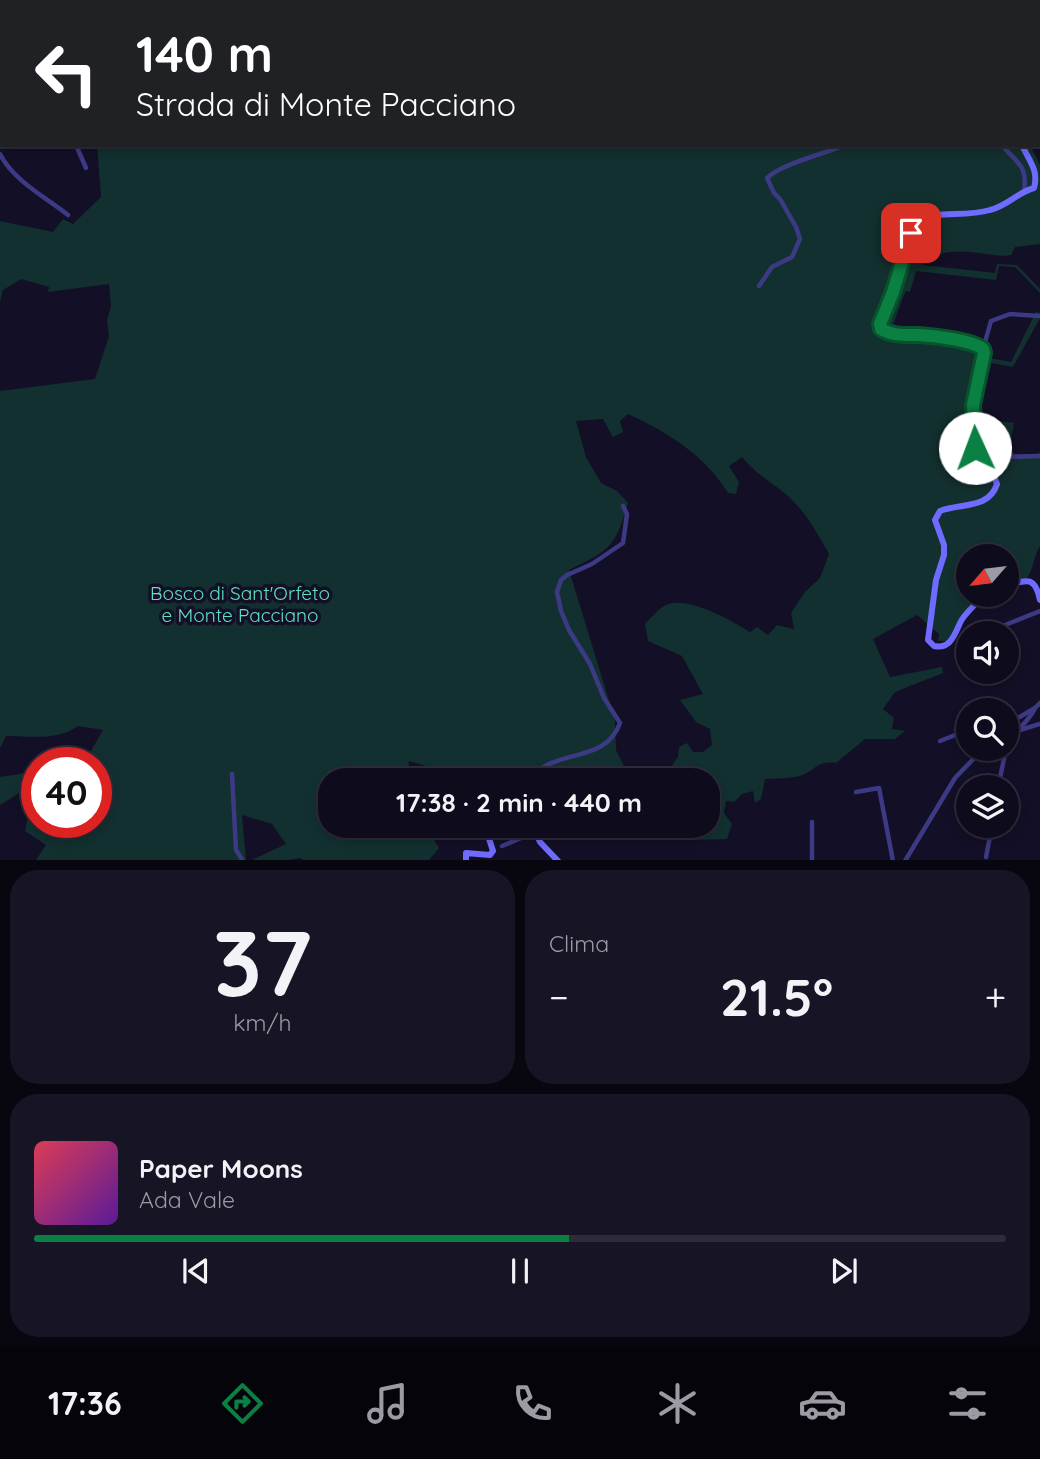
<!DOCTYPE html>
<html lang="it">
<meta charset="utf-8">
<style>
:root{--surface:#0e0b1c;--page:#171425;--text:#f1f3f6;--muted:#9b9ba3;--line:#2e2b3b;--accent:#0b8043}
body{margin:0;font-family:Quicksand,sans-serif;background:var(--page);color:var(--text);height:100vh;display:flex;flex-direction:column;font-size:26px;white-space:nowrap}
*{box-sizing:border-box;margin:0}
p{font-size:23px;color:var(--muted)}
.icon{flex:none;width:38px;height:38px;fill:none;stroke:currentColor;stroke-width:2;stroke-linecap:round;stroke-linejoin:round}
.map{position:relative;height:860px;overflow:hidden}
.side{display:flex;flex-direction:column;gap:10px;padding:10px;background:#08060f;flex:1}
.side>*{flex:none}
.top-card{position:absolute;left:0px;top:0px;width:1041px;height:147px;box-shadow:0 4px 10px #0003,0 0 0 2px var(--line);background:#202124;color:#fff;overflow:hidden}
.needle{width:46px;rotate:242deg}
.tools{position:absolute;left:956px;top:544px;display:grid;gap:14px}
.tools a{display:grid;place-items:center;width:63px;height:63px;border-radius:50%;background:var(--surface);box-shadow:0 4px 10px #0003,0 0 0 2px var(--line);font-size:35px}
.speed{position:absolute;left:21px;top:747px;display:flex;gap:14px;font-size:35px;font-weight:700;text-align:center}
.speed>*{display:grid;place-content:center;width:91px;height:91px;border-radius:50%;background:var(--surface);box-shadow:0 4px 10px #0003,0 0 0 2px var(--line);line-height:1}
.speed .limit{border:10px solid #d22;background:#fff;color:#111}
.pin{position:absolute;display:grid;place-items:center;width:60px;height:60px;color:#fff;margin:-30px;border-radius:14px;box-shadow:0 4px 10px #0006}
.me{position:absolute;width:77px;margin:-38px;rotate:358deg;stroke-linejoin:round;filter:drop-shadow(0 0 5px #0008)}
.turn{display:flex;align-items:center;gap:24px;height:147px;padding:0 21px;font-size:32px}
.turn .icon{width:91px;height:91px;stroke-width:2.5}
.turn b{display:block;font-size:49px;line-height:60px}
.big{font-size:52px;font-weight:800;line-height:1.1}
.side .tile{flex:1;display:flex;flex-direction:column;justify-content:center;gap:10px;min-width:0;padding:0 24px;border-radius:28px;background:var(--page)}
.side .dial{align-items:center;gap:0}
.dial b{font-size:91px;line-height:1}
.song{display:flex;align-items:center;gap:21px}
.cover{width:84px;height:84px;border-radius:10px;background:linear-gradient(135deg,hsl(350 70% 55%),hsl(270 70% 35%))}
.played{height:7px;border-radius:4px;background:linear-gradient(90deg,var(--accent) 55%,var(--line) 55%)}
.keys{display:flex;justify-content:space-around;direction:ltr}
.heat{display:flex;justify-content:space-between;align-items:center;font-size:38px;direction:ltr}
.side .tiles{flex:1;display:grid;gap:10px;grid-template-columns:1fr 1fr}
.tile:last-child{grid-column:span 2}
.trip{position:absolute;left:318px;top:768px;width:402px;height:70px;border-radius:28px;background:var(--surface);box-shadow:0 4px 10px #0003,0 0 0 2px var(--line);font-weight:800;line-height:70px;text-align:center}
.tab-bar{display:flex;height:112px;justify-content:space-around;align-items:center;background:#06040b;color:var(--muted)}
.tab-bar .icon{width:49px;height:49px}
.tab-bar .active{color:var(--accent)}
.tab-bar b{font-size:32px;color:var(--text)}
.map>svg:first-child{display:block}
.green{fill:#12302f}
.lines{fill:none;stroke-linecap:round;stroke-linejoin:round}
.stream{stroke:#0a1f44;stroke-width:2}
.street{stroke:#3d3a85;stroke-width:4.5}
.secondary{stroke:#6f6bff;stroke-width:6}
.route-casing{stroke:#07532c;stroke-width:18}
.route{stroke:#0b8043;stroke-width:12}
.labels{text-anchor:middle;stroke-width:7;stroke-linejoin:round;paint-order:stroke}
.park-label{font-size:19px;fill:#5fe0c0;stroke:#130f26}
</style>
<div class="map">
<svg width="1040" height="861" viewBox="0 0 1040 861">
<rect width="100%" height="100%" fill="#130f26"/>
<!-- green -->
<g class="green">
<polygon points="630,0 920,0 629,2"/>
<path d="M97 145H1030L1040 165V244L1015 247 1011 255 1003 256C977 254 943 243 923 265L995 273 997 264 1017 265 1040 289V293L1015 267 999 266 996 280 916 271 910 292 906 291 904 295 891 330 988 346V358L1011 362 1036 312 1040 313V318L1013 367 986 362 977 418 1014 423 1009 453 1036 455 1040 452V546C1033 557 1034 569 1026 580L1006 586V556H968V595H985L947 641H938L939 634 917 615 873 639 890 677 942 667 943 673 895 692 883 709 894 718 892 729 905 731 895 739H865L836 763C815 760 816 772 799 776 788 779 776 778 765 779L761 799 755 803 753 791 742 794 734 802 726 801 724 813 732 824 727 839 688 840 694 826H709V780H671L667 772 678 757 679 747 687 743 693 752H703L712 745 710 729 696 722 680 700 703 694 682 656 648 641 645 624C651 618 659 608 666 605 688 595 732 621 750 632L757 627 768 635 777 625 794 629 791 613 805 592 820 578 829 554C818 534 805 511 788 496 772 482 755 474 742 457L729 466 739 482 736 494 728 493C705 455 667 432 628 414L620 421 623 432 613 437 603 419 576 421 586 457 601 483 617 491 628 503C615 548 610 550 569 570L615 720 616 750 631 780H473L409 761 408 780H331V826H425L439 848 429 860 305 861 300 858 289 860H252L286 844 272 824 242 815 246 860H36L46 845 25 831 29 810 37 798V822H96V763H79L85 761 103 730 78 726C58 741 30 736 6 736L0 748V391L95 379 109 336 107 320 111 306 109 284 48 292 49 287 21 279 3 290 0 302V221L53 232 63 219 73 224 101 197Z"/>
<path d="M26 773 37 774C31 788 13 797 0 805V777Z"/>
</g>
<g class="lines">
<!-- stream -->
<polyline class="stream" points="128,2 129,0"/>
<!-- street -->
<g class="street">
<polyline points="65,0 66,2"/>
<polyline points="192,2 192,0"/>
<polyline points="279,2 280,0"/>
<polyline points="384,2 385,0"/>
<polyline points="544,2 544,0"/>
<polyline points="0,31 2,22"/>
<polyline points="0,57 2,58"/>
<polyline points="0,80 2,78"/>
<polyline points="76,145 86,168"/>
<path d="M1002 145C1016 163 1028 164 1024 191"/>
<path d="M0 154C13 180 45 197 68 215"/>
<path d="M759 286 772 267 792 257 800 239 796 227 780 199 774 193 767 178C781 164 826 153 846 145"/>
<polyline points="983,349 991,321 1010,314 1040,316"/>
<polyline points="975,451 1004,457 1040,456"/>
<polyline points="997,634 995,629 1040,611"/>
<polyline points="1006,725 1035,708 1040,703"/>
<polyline points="1018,729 1020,730 1040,724"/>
<polyline points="940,741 968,730"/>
<path d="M1006 749C1012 731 1028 724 1035 708"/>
<polyline points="232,774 236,850 243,861"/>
<path d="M531 780C550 747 605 766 620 723L604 698 590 664 569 630 561 611 557 592 561 580 567 575 592 564 623 543 627 514 623 506"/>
<polyline points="998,788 1006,749"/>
<polyline points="856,792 879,788 893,861"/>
<polyline points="812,822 812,861"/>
<polyline points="502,846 535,832"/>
<polyline points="986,857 992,826"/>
<polyline points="905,861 955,778 983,749"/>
</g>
<!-- secondary -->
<g class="secondary">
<polyline points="660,2 661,0"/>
<path d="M1006 586C1026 580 1035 575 1040 600"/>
<path d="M985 595C977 603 967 611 961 621 955 633 951 650 934 646L928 640 936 580 944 555V545L935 520 940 511C962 503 989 509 997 484L993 474 978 460 974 448 973 405 983 349C972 341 934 336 919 335 905 335 893 336 881 329L880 324C899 291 900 250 919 218 942 211 967 217 990 210 1007 206 1018 192 1034 188 1039 170 1029 161 1022 145"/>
<polyline points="467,780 470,775 482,773 510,780"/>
<polyline points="533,826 540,842 558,861"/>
<polyline points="466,861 466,853 490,855 493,851 485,826"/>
</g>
</g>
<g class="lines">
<defs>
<path id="route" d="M911 233 893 292 880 324 881 329C893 336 905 335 919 335 934 336 972 340 983 349L984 353 973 405 975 448"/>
</defs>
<!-- route casing -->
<use href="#route" class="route-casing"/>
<!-- route -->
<use href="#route" class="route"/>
</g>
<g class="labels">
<!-- park labels -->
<g class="park-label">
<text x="240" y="600">Bosco di Sant'Orfeto<tspan x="240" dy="22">e Monte Pacciano</tspan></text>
</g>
</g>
</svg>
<div class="tools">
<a><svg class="needle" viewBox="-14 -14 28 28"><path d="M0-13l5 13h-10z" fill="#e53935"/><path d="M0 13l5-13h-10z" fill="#9b9ba3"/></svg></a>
<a><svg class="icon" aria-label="sound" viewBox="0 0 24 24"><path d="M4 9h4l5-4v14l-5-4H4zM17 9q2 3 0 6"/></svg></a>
<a><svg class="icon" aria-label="search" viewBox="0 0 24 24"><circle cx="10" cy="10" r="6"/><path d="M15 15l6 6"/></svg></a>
<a><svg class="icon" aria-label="layers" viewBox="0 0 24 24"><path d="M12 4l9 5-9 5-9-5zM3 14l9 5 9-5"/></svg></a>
</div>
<div class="speed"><div class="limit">40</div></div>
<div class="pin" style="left:911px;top:233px;background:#d93025"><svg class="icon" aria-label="arrive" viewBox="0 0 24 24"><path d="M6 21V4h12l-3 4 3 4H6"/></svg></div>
<svg class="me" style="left:975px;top:448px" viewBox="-20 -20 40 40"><circle r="19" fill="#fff"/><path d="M0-13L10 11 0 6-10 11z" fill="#0b8043"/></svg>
<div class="trip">17:38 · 2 min · 440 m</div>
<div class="top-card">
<div class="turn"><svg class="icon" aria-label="left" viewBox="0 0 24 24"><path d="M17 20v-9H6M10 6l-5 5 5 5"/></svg><div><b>140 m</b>Strada di Monte Pacciano</div></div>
</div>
</div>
<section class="side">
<div class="tiles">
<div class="tile dial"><b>37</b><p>km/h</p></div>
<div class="tile"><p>Clima</p>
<div class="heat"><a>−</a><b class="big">21.5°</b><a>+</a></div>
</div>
<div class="tile">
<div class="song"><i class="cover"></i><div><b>Paper Moons</b><p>Ada Vale</p></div></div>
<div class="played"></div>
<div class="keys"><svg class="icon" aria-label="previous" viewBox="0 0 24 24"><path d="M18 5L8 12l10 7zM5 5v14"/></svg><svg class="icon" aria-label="pause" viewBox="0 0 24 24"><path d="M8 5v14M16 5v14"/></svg><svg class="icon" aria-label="next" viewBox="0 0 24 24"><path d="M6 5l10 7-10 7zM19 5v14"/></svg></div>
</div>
</div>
</section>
<nav class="tab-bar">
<b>17:36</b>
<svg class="icon active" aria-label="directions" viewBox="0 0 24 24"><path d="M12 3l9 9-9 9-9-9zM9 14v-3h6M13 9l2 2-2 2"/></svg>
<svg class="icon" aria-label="music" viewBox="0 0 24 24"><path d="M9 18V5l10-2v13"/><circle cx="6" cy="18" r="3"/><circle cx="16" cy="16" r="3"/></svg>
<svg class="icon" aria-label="phone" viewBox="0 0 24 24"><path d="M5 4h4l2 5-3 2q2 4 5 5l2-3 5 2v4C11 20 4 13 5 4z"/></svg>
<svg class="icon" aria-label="climate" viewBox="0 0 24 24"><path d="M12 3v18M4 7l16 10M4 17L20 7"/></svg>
<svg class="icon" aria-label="car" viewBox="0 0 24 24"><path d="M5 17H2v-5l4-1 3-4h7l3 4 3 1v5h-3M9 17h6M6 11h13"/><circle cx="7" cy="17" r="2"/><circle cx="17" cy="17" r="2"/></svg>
<svg class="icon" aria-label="filters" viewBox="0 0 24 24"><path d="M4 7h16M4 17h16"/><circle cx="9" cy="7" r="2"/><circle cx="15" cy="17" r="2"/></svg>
</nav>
